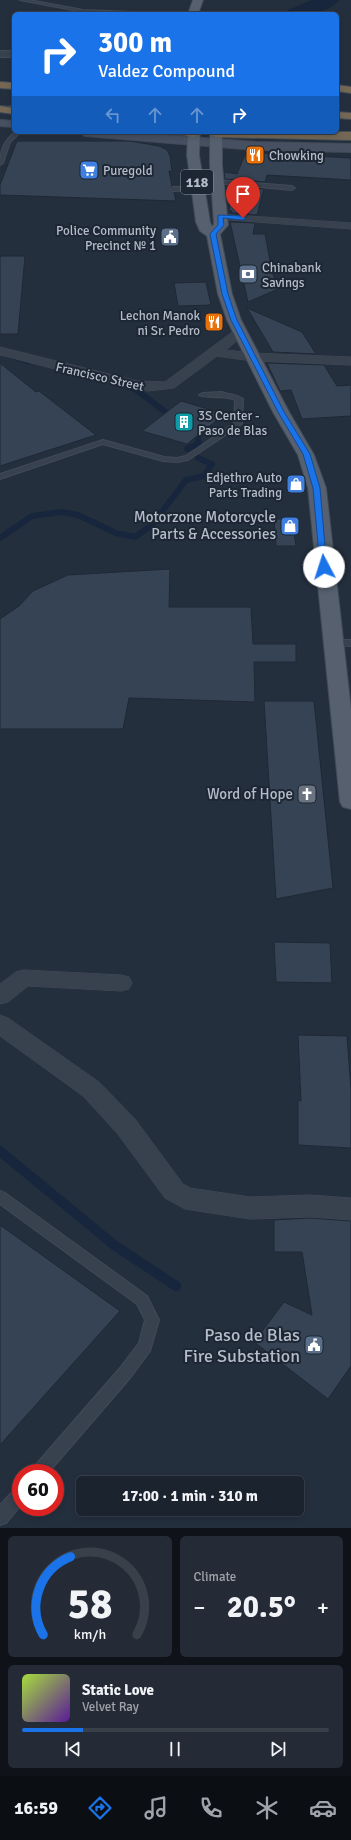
<!DOCTYPE html>
<meta charset="utf-8">
<style>
:root{--surface:#1b232e;--page:#242b36;--text:#f1f3f6;--muted:#a0a4aa;--line:#39404a;--accent:#1a73e8}
body{margin:0;font-family:Signika,sans-serif;background:var(--page);color:var(--text);height:100vh;display:flex;flex-direction:column;font-size:15px;white-space:nowrap}
*{box-sizing:border-box;margin:0}
p{font-size:13px;color:var(--muted)}
.icon{flex:none;width:22px;height:22px;fill:none;stroke:currentColor;stroke-width:2;stroke-linecap:round;stroke-linejoin:round}
.map{position:relative;height:1528px;overflow:hidden}
.panel{display:flex;flex-direction:column;gap:8px;padding:8px;background:#0f1319;flex:1}
.panel>*{flex:none}
.top-card{position:absolute;left:12px;top:12px;width:327px;height:122px;border-radius:6px;box-shadow:0 2px 6px #0003,0 0 0 1px var(--line);background:#1a73e8;color:#fff;overflow:hidden}
.speed{position:absolute;left:12px;top:1464px;display:flex;gap:8px;font-size:20px;font-weight:700;text-align:center}
.speed>*{display:grid;place-content:center;width:52px;height:52px;border-radius:50%;background:var(--surface);box-shadow:0 2px 6px #0003,0 0 0 1px var(--line);line-height:1}
.speed .limit{border:6px solid #d22;background:#fff;color:#111}
.pin{position:absolute;display:grid;place-items:center;width:34px;height:34px;color:#fff;margin:-41px -17px;border-radius:50% 50% 50% 0;rotate:-45deg;box-shadow:0 0 4px #0007}
.pin .icon{rotate:45deg}
.me{position:absolute;width:44px;margin:-22px;rotate:355deg;stroke-linejoin:round;filter:drop-shadow(0 0 3px #0008)}
.turn{display:flex;align-items:center;gap:14px;height:84px;padding:0 20px;font-size:18px}
.turn .icon{width:52px;height:52px;stroke-width:2.5}
.turn b{display:block;font-size:28px;line-height:34px}
.lanes{display:flex;align-items:center;height:38px;padding:0 20px;background:#0003;justify-content:center;gap:20px;direction:ltr}
.lanes .off{opacity:.35}
.big{font-size:30px;font-weight:700;line-height:1.1}
.panel .tile{flex:1;display:flex;flex-direction:column;justify-content:center;gap:6px;min-width:0;padding:0 14px;border-radius:6px;background:var(--page)}
.panel .dial{align-items:center;gap:0}
.dial svg{height:104px;overflow:visible;fill:none;stroke:var(--line);stroke-width:7;stroke-linecap:round;text-anchor:middle}
.dial text{fill:var(--text);stroke:none}
.song{display:flex;align-items:center;gap:12px}
.cover{width:48px;height:48px;border-radius:6px;background:linear-gradient(135deg,hsl(80 70% 55%),hsl(270 70% 35%))}
.played{height:4px;border-radius:2px;background:linear-gradient(90deg,var(--accent) 20%,var(--line) 20%)}
.keys{display:flex;justify-content:space-around;direction:ltr}
.heat{display:flex;justify-content:space-between;align-items:center;font-size:22px;direction:ltr}
.panel .tiles{flex:1;display:grid;gap:8px;grid-template-columns:1fr 1fr}
.tile:last-child{grid-column:span 2}
.trip{position:absolute;left:76px;top:1476px;width:228px;height:40px;border-radius:6px;background:var(--surface);box-shadow:0 2px 6px #0003,0 0 0 1px var(--line);font-weight:700;line-height:40px;text-align:center}
.tabs{display:flex;height:64px;justify-content:space-around;align-items:center;background:#0b0e12;color:var(--muted)}
.tabs .icon{width:28px;height:28px}
.tabs .active{color:var(--accent)}
.tabs b{font-size:18px;color:var(--text)}
.map>svg:first-child{display:block}
.lines{fill:none;stroke-linecap:round;stroke-linejoin:round}
.stream-far2{stroke:#17263c;stroke-width:4.5}
.stream-far1{stroke:#17263c;stroke-width:6}
.stream{stroke:#17263c;stroke-width:10}
.river{fill:#17263c;fill-rule:evenodd}
.building{fill:#364354;stroke:#1f2835}
.service-casing{stroke:#414a57;stroke-width:2}
.minor-casing{stroke:#414a57;stroke-width:1}
.tertiary-casing{stroke:#414a57;stroke-width:2}
.secondary-casing{stroke:#414a57;stroke-width:2}
.primary-casing{stroke:#414a57;stroke-width:2}
.motorway-casing{stroke:#434c59;stroke-width:2}
.service{fill:#38414e;fill-rule:evenodd}
.minor{fill:#38414e;fill-rule:evenodd}
.tertiary{fill:#38414e;fill-rule:evenodd}
.secondary{fill:#465061;fill-rule:evenodd}
.primary{fill:#56606e;fill-rule:evenodd}
.motorway{fill:#746855;fill-rule:evenodd}
.route{fill:#1a73e8;stroke:#114b97}
.labels{text-anchor:middle;stroke-width:4;stroke-linejoin:round;paint-order:stroke}
.far-poi-label{font-size:13px;fill:#b4bcc9;stroke:#1d2633;text-anchor:start}
.far-street-label{font-size:13px;fill:#b4bcc9;stroke:#1d2633}
.shield{fill:#1d2633;stroke:#878f9c;stroke-width:1}
.shield-label{font-size:14px;font-weight:bold;fill:#b4bcc9}
.poi-label{font-size:15px;fill:#b4bcc9;stroke:#1d2633;text-anchor:end}
.near-poi-label{font-size:18px;fill:#b4bcc9;stroke:#1d2633;text-anchor:end}
</style>
<div class="map">
<svg width="351" height="1528" viewBox="0 0 351 1528">
<rect width="100%" height="100%" fill="#242f3e"/>
<g class="lines">
<!-- stream-far2 -->
<g class="stream-far2">
<polyline points="0,353 28,362"/>
<polyline points="121,384 141,393"/>
</g>
<!-- stream-far1 -->
<g class="stream-far1">
<polyline points="139,392 172,417"/>
<polyline points="187,449 199,443 196,432 191,429"/>
<polyline points="0,538 32,516 62,512 78,515 116,533 135,537 152,525 186,480 204,476 212,464 198,458"/>
</g>
<!-- stream -->
<polyline class="stream" points="0,1151 114,1245 176,1286"/>
<!-- river -->
<path class="river" d="M312 0H339C328 15 301 14 285 14L288 10Z"/>
</g>
<!-- building -->
<g class="building">
<polygon points="17,141 130,141 159,146 167,150 170,156 172,171 169,171 172,186 169,189 174,192 176,201 0,195 0,185"/>
<polygon points="246,152 351,158 351,180 267,175 265,182 225,179 224,172 237,174"/>
<polygon points="226,185 264,189 257,215 231,213 232,211 229,211 232,192 226,192"/>
<polygon points="230,222 255,223 253,234 265,234 272,271 278,289 248,302"/>
<polygon points="0,256 25,256 18,334 0,334"/>
<polygon points="206,282 211,305 178,306 174,283"/>
<polygon points="247,308 302,332 316,354 273,352"/>
<polygon points="0,363 36,392 39,391 96,435 0,466"/>
<polygon points="267,363 324,365 337,386 351,385 351,416 302,419 291,390 280,391"/>
<polygon points="181,401 225,414 187,444 142,431"/>
<polygon points="274,519 292,519 296,546 276,546"/>
<polygon points="170,569 169,607 251,607 253,644 296,644 296,662 254,662 255,702 129,698 123,729 0,729 0,619 19,606 33,591 68,575"/>
<polygon points="264,701 314,701 333,888 276,899"/>
<polygon points="274,942 330,943 332,983 276,982"/>
<polygon points="298,1035 347,1036 351,1090 351,1148 298,1145 298,1100 301,1101"/>
<polygon points="310,1218 351,1221 351,1366 328,1399 254,1342 284,1302 312,1315 302,1252 274,1252 274,1220"/>
<polygon points="0,1225 120,1311 0,1445"/>
</g>
<g class="lines">
<defs>
<g id="service">
<polygon points="20,0 29,0 83,10 182,14 83,12"/>
<polygon points="14,106 14,110 0,111 0,107"/>
<path d="M15 132H21L10 142 3 163 0 165C0 150 4 141 15 132Z"/>
<polygon points="217,180 292,186 295,188 292,190 215,183 215,181"/>
<polygon points="198,187 200,188 200,190 173,191 170,189 173,187"/>
<path d="M221 392 237 396 243 399 242 424 188 460 177 462 163 461 103 444 0 479V474L103 440 164 457 177 458 186 456 234 423 235 400C225 395 205 399 199 395L203 393Z"/>
<polygon points="332,640 351,640 351,646 329,645 327,643 329,641"/>
<polygon points="0,1191 5,1193 147,1296 159,1320 150,1351 130,1378 48,1473 30,1473 33,1468 120,1368 139,1343 145,1320 137,1304 0,1204"/>
<polygon points="21,1485 21,1505 6,1523 0,1525 0,1505 16,1488"/>
</g>
<g id="minor">
<polygon points="220,214 351,223 351,229 216,219 214,217"/>
<polygon points="240,329 245,330 246,333 226,350 252,353 351,357 351,365 252,361 217,356 174,388 148,391 126,387 0,355 0,347 137,381 165,382 235,330"/>
<polygon points="24,970 121,975 129,977 132,983 129,989 121,991 28,986 8,1002 0,1004 0,984 16,972"/>
<polygon points="0,1015 8,1018 99,1082 135,1119 183,1184 190,1188 250,1197 310,1195 351,1198 351,1220 310,1217 250,1219 185,1209 165,1198 117,1133 83,1096 0,1036"/>
</g>
<rect id="tertiary" x="0" y="51" width="14" height="6"/>
<g id="secondary">
<polygon points="0,120 14,121 14,127 0,126"/>
<polygon points="79,132 128,132 256,142 351,144 351,152 256,150 85,136"/>
</g>
<g id="primary">
<polygon points="193,0 203,0 198,14 188,14"/>
<polygon points="188,132 200,132 199,155 210,222 212,227 214,224 210,165 210,132 222,132 222,165 228,225 220,234 232,294 241,320 289,412 314,455 326,488 351,710 351,809 343,807 340,802 308,488 298,455 273,412 227,320 218,294 207,236 200,231 196,222 187,155"/>
</g>
<g id="motorway">
<polygon points="0,82 14,83 14,89 0,88"/>
<polygon points="337,85 351,87 351,93 337,91"/>
<polygon points="0,106 14,108 14,114 0,112"/>
<polygon points="337,112 351,113 351,119 337,118"/>
<polygon points="177,132 199,132 200,133 194,137 179,134"/>
<polygon points="211,132 351,132 351,140 216,137 212,135"/>
</g>
</defs>
<!-- service casing -->
<use href="#service" class="service-casing"/>
<!-- minor casing -->
<use href="#minor" class="minor-casing"/>
<!-- tertiary casing -->
<use href="#tertiary" class="tertiary-casing"/>
<!-- secondary casing -->
<use href="#secondary" class="secondary-casing"/>
<!-- primary casing -->
<use href="#primary" class="primary-casing"/>
<!-- motorway casing -->
<use href="#motorway" class="motorway-casing"/>
<!-- service -->
<use href="#service" class="service"/>
<!-- minor -->
<use href="#minor" class="minor"/>
<!-- tertiary -->
<use href="#tertiary" class="tertiary"/>
<!-- secondary -->
<use href="#secondary" class="secondary"/>
<!-- primary -->
<use href="#primary" class="primary"/>
<!-- motorway -->
<use href="#motorway" class="motorway"/>
</g>
<!-- route -->
<polygon class="route" points="218,215 243,216 246,218 243,220 223,218 224,225 216,234 228,294 237,320 284,412 310,454 320,488 327,569 322,569 320,567 313,488 303,454 278,412 231,320 222,294 210,234 218,225"/>
<!-- icons -->
<defs>
<symbol id="restaurant-square" viewBox="-11 -11 22 22"><rect x="-9" y="-9" width="18" height="18" rx="4" fill="#e8710a" stroke="#1d2633"/><path d="M-5-6h1v4h1v-4h1v4h1v-4h1v5L-1.5 .5V6h-2V.5L-5-1ZM5-6V6H3V1.5H1.5Q1.5-4 5-6Z" fill="#fff"/></symbol>
<symbol id="supermarket-square" viewBox="-11 -11 22 22"><rect x="-9" y="-9" width="18" height="18" rx="4" fill="#3f7fe0" stroke="#1d2633"/><path d="M-6-5.5h2.5l.6 2H6L4.5 2H-2.5L-4.4-4H-6ZM-1.5 3.2a1.3 1.3 0 1 0 .1 0ZM3 3.2a1.3 1.3 0 1 0 .1 0Z" fill="#fff"/></symbol>
<symbol id="civic-square" viewBox="-11 -11 22 22"><rect x="-9" y="-9" width="18" height="18" rx="4" fill="#5c6f8a" stroke="#1d2633"/><path d="M-.6-6.5H3V-4.5H.6V-3L4-1V1h2V6H-6V1h2V-1L-.6-3ZM-1.2 2.5V6h2.4V2.5Z" fill="#fff"/></symbol>
<symbol id="bank-square" viewBox="-11 -11 22 22"><rect x="-9" y="-9" width="18" height="18" rx="4" fill="#5c6f8a" stroke="#1d2633"/><path d="M-6-4H6V4H-6ZM0-2.3a2.3 2.3 0 1 0 0 4.6a2.3 2.3 0 1 0 0-4.6Z" fill="#fff"/></symbol>
<symbol id="building-square" viewBox="-11 -11 22 22"><rect x="-9" y="-9" width="18" height="18" rx="4" fill="#0f9aa8" stroke="#1d2633"/><path d="M-4-6H4V6H1V3H-1V6H-4ZM-2.5-4.3h1.7v1.8h-1.7ZM.8-4.3h1.7v1.8H.8ZM-2.5-1h1.7V.8h-1.7ZM.8-1h1.7V.8H.8Z" fill="#fff"/></symbol>
<symbol id="shop-square" viewBox="-11 -11 22 22"><rect x="-9" y="-9" width="18" height="18" rx="4" fill="#3f7fe0" stroke="#1d2633"/><path d="M-5-2.5h2.3a2.7 3.5 0 0 1 5.4 0H5L5.5 6h-11ZM-1.5-2.5h3a1.5 2.3 0 0 0-3 0Z" fill="#fff"/></symbol>
<symbol id="church-square" viewBox="-11 -11 22 22"><rect x="-9" y="-9" width="18" height="18" rx="4" fill="#6b7280" stroke="#1d2633"/><path d="M-1.2-6h2.4v3.5h3.3v2.4h-3.3V6h-2.4V-.1h-3.3v-2.4h3.3Z" fill="#fff"/></symbol>
</defs>
<g fill-rule="evenodd">
<use href="#restaurant-square" x="244" y="144" width="22" height="22"/>
<use href="#supermarket-square" x="78" y="159" width="22" height="22"/>
<use href="#civic-square" x="159" y="226" width="22" height="22"/>
<use href="#bank-square" x="237" y="263" width="22" height="22"/>
<use href="#restaurant-square" x="203" y="311" width="22" height="22"/>
<use href="#building-square" x="173" y="411" width="22" height="22"/>
<use href="#shop-square" x="285" y="473" width="22" height="22"/>
<use href="#shop-square" x="279" y="515" width="22" height="22"/>
<use href="#church-square" x="296" y="783" width="22" height="22"/>
<use href="#civic-square" x="303" y="1334" width="22" height="22"/>
</g>
<g class="labels">
<!-- far-poi labels -->
<g class="far-poi-label">
<text x="269" y="160">Chowking</text>
<text x="103" y="175">Puregold</text>
<text x="156" y="235" text-anchor="end">Police Community<tspan x="156" dy="15">Precinct № 1</tspan></text>
<text x="262" y="272">Chinabank<tspan x="262" dy="15">Savings</tspan></text>
<text x="200" y="320" text-anchor="end">Lechon Manok<tspan x="200" dy="15">ni Sr. Pedro</tspan></text>
<text x="198" y="420">3S Center -<tspan x="198" dy="15">Paso de Blas</tspan></text>
<text x="282" y="482" text-anchor="end">Edjethro Auto<tspan x="282" dy="15">Parts Trading</tspan></text>
</g>
<!-- far-street labels -->
<g class="far-street-label">
<text transform="translate(100 376) rotate(13)" y="5">Francisco Street</text>
</g>
<!-- shield labels -->
<rect class="shield" x="181" y="170" width="32" height="24" rx="3"/>
<g class="shield-label">
<text x="197" y="187">118</text>
</g>
<!-- poi labels -->
<g class="poi-label">
<text x="276" y="522">Motorzone Motorcycle<tspan x="276" dy="17">Parts &amp; Accessories</tspan></text>
<text x="293" y="799">Word of Hope</text>
</g>
<!-- near-poi labels -->
<g class="near-poi-label">
<text x="300" y="1341">Paso de Blas<tspan x="300" dy="21">Fire Substation</tspan></text>
</g>
</g>
</svg>
<div class="speed"><div class="limit">60</div></div>
<div class="pin" style="left:243px;top:218px;background:#d93025"><svg class="icon" aria-label="arrive" viewBox="0 0 24 24"><path d="M6 21V4h12l-3 4 3 4H6"/></svg></div>
<svg class="me" style="left:324px;top:567px" viewBox="-20 -20 40 40"><circle r="19" fill="#fff"/><path d="M0-13L10 11 0 6-10 11z" fill="#1a73e8"/></svg>
<div class="trip">17:00 · 1 min · 310 m</div>
<div class="top-card">
<div class="turn"><svg class="icon" aria-label="right" viewBox="0 0 24 24"><path d="M7 20v-9h11M14 6l5 5-5 5"/></svg><div><b>300 m</b>Valdez Compound</div></div>
<div class="lanes"><svg class="icon off" aria-label="left" viewBox="0 0 24 24"><path d="M17 20v-9H6M10 6l-5 5 5 5"/></svg><svg class="icon off" aria-label="ahead" viewBox="0 0 24 24"><path d="M12 20V5M6 11l6-6 6 6"/></svg><svg class="icon off" aria-label="ahead" viewBox="0 0 24 24"><path d="M12 20V5M6 11l6-6 6 6"/></svg><svg class="icon" aria-label="right" viewBox="0 0 24 24"><path d="M7 20v-9h11M14 6l5 5-5 5"/></svg></div>
</div>
</div>
<section class="panel">
<div class="tiles">
<div class="tile dial"><svg viewBox="0 0 100 80">
<path d="M14 69A42 42 0 1 1 86 69"/>
<path d="M14 69A42 42 0 0 1 35 9" stroke="#1a73e8"/>
<text x="50" y="56" font-size="32" font-weight="700">58</text>
<text x="50" y="72" font-size="11">km/h</text>
</svg></div>
<div class="tile"><p>Climate</p>
<div class="heat"><a>−</a><b class="big">20.5°</b><a>+</a></div>
</div>
<div class="tile">
<div class="song"><i class="cover"></i><div><b>Static Love</b><p>Velvet Ray</p></div></div>
<div class="played"></div>
<div class="keys"><svg class="icon" aria-label="previous" viewBox="0 0 24 24"><path d="M18 5L8 12l10 7zM5 5v14"/></svg><svg class="icon" aria-label="pause" viewBox="0 0 24 24"><path d="M8 5v14M16 5v14"/></svg><svg class="icon" aria-label="next" viewBox="0 0 24 24"><path d="M6 5l10 7-10 7zM19 5v14"/></svg></div>
</div>
</div>
</section>
<nav class="tabs">
<b>16:59</b>
<svg class="icon active" aria-label="directions" viewBox="0 0 24 24"><path d="M12 3l9 9-9 9-9-9zM9 14v-3h6M13 9l2 2-2 2"/></svg>
<svg class="icon" aria-label="music" viewBox="0 0 24 24"><path d="M9 18V5l10-2v13"/><circle cx="6" cy="18" r="3"/><circle cx="16" cy="16" r="3"/></svg>
<svg class="icon" aria-label="phone" viewBox="0 0 24 24"><path d="M5 4h4l2 5-3 2q2 4 5 5l2-3 5 2v4C11 20 4 13 5 4z"/></svg>
<svg class="icon" aria-label="climate" viewBox="0 0 24 24"><path d="M12 3v18M4 7l16 10M4 17L20 7"/></svg>
<svg class="icon" aria-label="car" viewBox="0 0 24 24"><path d="M5 17H2v-5l4-1 3-4h7l3 4 3 1v5h-3M9 17h6M6 11h13"/><circle cx="7" cy="17" r="2"/><circle cx="17" cy="17" r="2"/></svg>
</nav>
